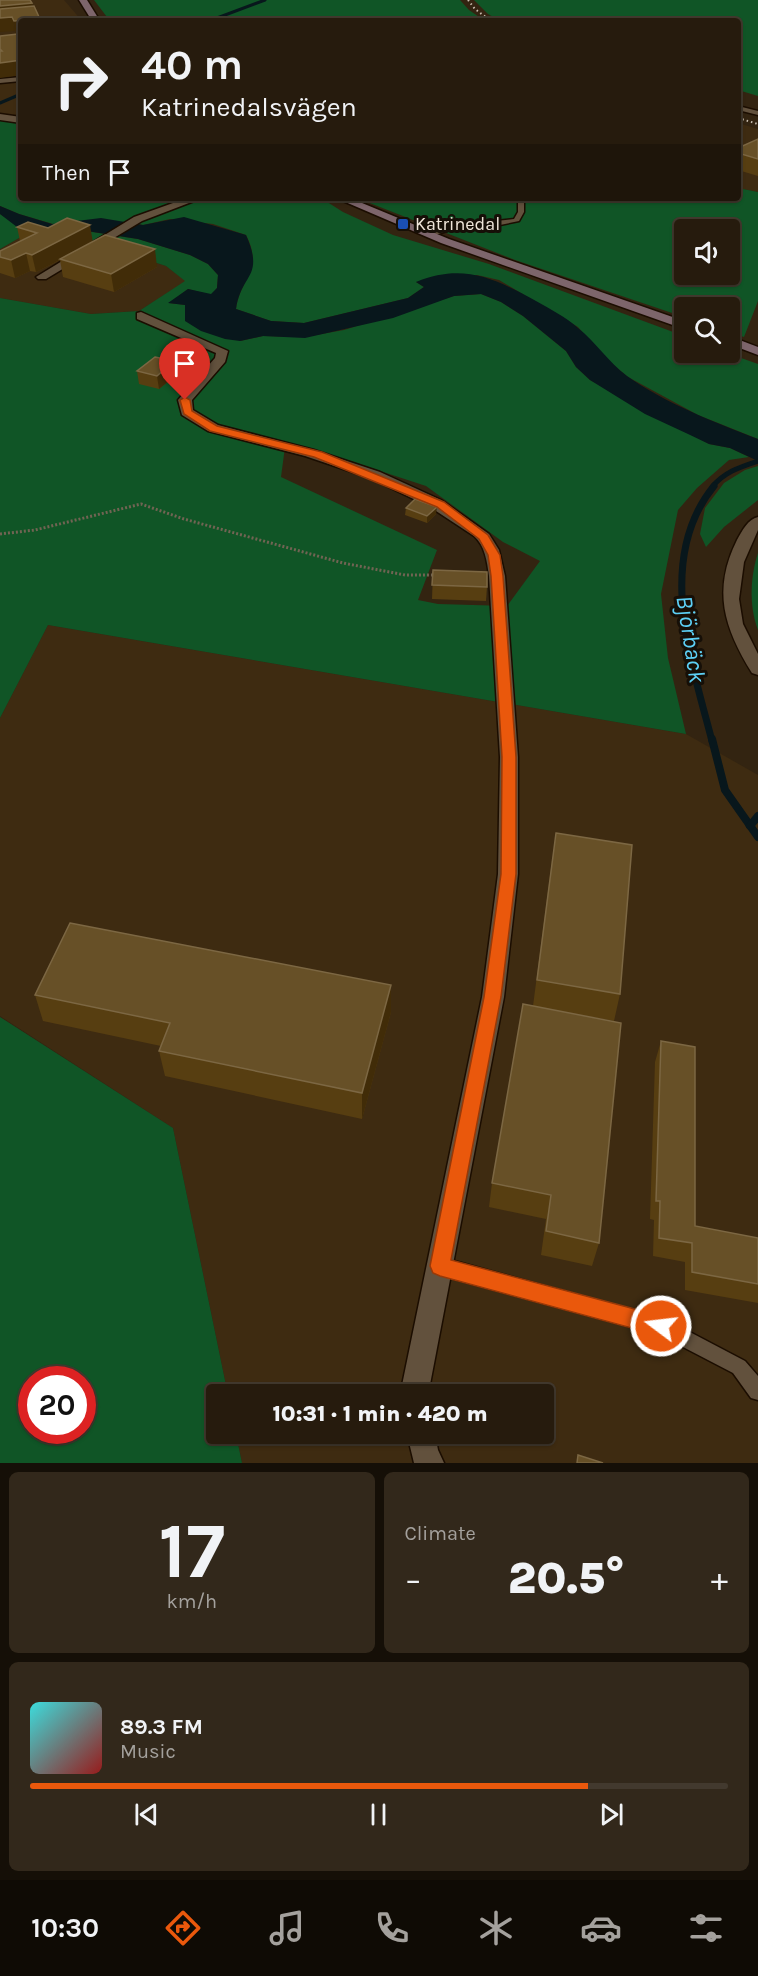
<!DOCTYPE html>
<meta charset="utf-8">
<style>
:root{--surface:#261b0d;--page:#32281b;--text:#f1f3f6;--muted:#a4a19d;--line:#42392e;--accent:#ea580c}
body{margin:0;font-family:Karla,sans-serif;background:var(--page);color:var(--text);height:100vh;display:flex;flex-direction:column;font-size:22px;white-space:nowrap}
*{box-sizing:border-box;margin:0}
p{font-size:20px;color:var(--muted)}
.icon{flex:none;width:33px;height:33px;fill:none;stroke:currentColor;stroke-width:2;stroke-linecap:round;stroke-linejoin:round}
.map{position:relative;height:1463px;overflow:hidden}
.sheet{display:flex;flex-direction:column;gap:9px;padding:9px;background:#150f07;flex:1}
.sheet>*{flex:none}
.hud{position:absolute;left:18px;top:18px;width:723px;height:183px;border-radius:6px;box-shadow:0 2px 4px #0004,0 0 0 2px var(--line);background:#261b0d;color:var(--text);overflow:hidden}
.controls{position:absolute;left:674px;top:219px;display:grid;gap:12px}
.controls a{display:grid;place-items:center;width:66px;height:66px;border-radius:6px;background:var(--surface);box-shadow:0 2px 4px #0004,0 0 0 2px var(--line);font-size:30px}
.speed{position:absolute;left:18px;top:1366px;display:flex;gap:12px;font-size:30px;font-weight:700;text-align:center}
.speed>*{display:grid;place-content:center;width:78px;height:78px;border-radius:50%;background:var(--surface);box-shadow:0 2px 4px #0004,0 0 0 2px var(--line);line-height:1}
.speed .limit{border:9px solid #d22;background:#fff;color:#111}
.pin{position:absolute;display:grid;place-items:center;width:51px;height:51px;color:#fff;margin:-62px -26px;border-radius:50% 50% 50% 0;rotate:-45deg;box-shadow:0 0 6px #0007}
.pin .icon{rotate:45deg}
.me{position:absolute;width:66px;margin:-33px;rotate:285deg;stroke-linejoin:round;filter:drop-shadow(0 0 4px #0008)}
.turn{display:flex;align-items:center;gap:21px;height:126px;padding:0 24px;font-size:27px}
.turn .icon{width:78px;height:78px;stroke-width:2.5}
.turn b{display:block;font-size:42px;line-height:51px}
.then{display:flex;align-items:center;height:57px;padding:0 24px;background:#0003;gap:12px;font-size:22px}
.big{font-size:45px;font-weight:800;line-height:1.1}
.sheet .widget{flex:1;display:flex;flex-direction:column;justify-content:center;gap:9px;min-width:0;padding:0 21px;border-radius:9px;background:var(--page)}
.sheet .dial{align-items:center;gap:0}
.dial b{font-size:78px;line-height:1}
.song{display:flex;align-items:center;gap:18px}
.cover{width:72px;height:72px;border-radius:9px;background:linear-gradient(135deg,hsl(180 70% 55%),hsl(0 70% 35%))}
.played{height:6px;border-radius:3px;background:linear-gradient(90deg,var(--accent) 80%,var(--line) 80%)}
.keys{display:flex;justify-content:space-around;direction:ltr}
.heat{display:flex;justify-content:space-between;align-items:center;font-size:33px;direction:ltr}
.sheet .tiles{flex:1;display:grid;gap:9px;grid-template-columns:1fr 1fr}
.widget:last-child{grid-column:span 2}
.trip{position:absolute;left:206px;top:1384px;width:348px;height:60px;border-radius:6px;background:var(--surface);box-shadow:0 2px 4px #0004,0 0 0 2px var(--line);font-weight:800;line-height:60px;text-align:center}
.menu{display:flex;height:96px;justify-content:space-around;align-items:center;background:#0f0b05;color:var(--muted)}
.menu .icon{width:42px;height:42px}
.menu .active{color:var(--accent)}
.menu b{font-size:27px;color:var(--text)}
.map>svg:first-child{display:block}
.built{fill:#3e2b11}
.green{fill:#105526;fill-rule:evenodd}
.water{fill:#08171c}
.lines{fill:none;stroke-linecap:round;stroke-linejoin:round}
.stream-far3{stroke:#08171c;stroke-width:3}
.stream-far2{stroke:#08171c;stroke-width:5}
.stream-far1{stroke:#08171c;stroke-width:7}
.stream{stroke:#08171c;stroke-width:8}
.lane-casing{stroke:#1b0d00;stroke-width:3}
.street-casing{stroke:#1b0d00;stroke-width:3}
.secondary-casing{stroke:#1b0d00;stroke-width:3}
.path{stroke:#716453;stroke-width:3;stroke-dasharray:2 2;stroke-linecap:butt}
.lane{fill:#62513d;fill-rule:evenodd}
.street{fill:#62513d;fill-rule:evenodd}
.secondary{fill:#7d656b;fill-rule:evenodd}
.rail{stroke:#cabfb2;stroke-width:2;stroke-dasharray:1.5 3;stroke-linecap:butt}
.wall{fill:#573e11}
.shaded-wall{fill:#412c08}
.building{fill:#675027;stroke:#7c6743;stroke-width:1.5}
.route{fill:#ea580c;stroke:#983908;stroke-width:1.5}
.transit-dot{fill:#1a4fb4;stroke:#160f07;stroke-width:2}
.labels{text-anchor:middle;stroke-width:6;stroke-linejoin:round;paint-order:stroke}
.far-poi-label{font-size:18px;fill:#f0e6da;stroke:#160f07;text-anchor:start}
.water-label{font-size:24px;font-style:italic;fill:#5dd0f6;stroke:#160f07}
</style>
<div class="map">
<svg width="758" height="1463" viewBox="0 0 758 1463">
<rect width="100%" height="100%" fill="#332411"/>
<!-- built -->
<g class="built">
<polygon points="0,0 64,0 82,21 21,21 21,118 0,121"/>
<polygon points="738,123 758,129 758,192 738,188"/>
<polygon points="26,234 66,234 166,266 186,281 139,311 91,314 0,298 0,249"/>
<polygon points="48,625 686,734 758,775 758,1463 242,1463 236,1434 543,1434 543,1395 228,1395 173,1128 0,1016 0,718"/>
</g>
<!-- green -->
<g class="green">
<polygon points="94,0 460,0 469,10 485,21 110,21"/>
<polygon points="474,0 758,0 758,96 738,90 738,21 500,21 488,14"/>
<path d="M21 118V198H321L343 212 393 235 489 264 684 336V352L727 353 758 364V439L698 415 628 377 604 357 578 327 499 280 477 275 416 282 424 287 408 298 304 323 271 321 236 309C240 279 264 269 246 235L213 224 170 219 143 225 128 222 53 224 19 214 0 206V121Z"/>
<path d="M738 188 758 192V301L744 337 729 332V308H684V317L515 260 357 198H738ZM684 230H729V274H684Z"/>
<path d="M0 214 8 219 138 239 190 255 208 264 218 275 217 288 211 295 188 289 169 303 186 305 240 341 263 336 305 337 344 330 454 296 481 294 501 302 523 316 566 351 576 367 590 380 709 444 730 448 749 457 729 460 697 488 678 510 661 594 668 658 686 734 48 625 0 718V298L91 314 139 311 185 281 166 266 66 234H26L0 249ZM285 447 325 453 426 486 503 542 540 561 507 606 438 604 418 600 437 550 281 477Z"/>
<polygon points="758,466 758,500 724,527 706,547 700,534 705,508 724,483 745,470"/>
<path d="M758 553V630C749 607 750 577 758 553Z"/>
<path d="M0 1017 173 1128 228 1395H216V1434H236L242 1463H0ZM32 1380H82V1431H32Z"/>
</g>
<!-- water -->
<path class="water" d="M0 206 19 214 52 224 101 218 143 225 184 217 246 235C265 278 241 273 236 309L271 321 304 323 408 298 424 287 416 282C463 263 494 278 536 301 550 309 566 317 578 328 596 342 608 362 627 376 663 402 716 423 758 439V461L730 448 709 444 688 434 645 414 590 380 576 367 566 351 523 316 501 302 481 294 454 296 393 318 305 338 263 336 240 341 225 339 201 331 185 321V305L168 303 188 289 211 294 217 288 218 275 208 264 190 255 138 239 87 231 34 232 17 227 0 214Z"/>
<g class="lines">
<!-- stream-far3 -->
<g class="stream-far3">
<polyline points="209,21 265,0"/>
<polyline points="0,103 21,94"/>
</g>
<!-- stream-far2 -->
<path class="stream-far2" d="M712 487C724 472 740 467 758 461"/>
<!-- stream-far1 -->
<path class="stream-far1" d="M712 741C691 660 655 558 714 486"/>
<!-- stream -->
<g class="stream">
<polyline points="712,739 725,790 758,837"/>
<polyline points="750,826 758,816"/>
</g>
<defs>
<g id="lane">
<polygon points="21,77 21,81 0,83 0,79"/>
<polygon points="738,106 758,111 758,115 738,110"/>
<polygon points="518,198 524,198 524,212 519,221 495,226 450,230 429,237 425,235 450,226 514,219 518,212"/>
<polygon points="440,1257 667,1320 745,1361 758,1376 758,1400 751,1398 733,1373 658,1334 440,1275 434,1272 431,1266 434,1260"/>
</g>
<g id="street">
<polygon points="0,114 21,117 21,123 0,120"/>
<polygon points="187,198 202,198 142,221 46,279 38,279 36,277 134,217"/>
<path d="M141 312 228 351 225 362 192 400 193 410 218 425 314 450 380 472 441 500 489 534 499 550 505 576 518 757V874L504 997 428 1395H400L482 997 498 874 500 757 489 576C487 561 485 546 474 536L430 507 370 478 305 456 208 431 182 415 178 400 215 358 216 353 137 319V313Z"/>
<path d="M758 517V530L744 562 739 599 743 624 758 654V675L752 673C724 628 712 590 737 540 742 531 748 519 758 517Z"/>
<polygon points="407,1434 435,1434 438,1450 444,1463 414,1463"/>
</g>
<g id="secondary">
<polygon points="79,0 87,0 100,21 92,21"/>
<polygon points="336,198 350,198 449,239 684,321 684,329 441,243"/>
<polygon points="729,336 758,347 758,355 729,344"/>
</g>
</defs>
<!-- lane casing -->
<use href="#lane" class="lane-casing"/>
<!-- street casing -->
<use href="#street" class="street-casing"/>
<!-- secondary casing -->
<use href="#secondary" class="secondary-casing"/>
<!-- path -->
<polyline class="path" points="0,534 35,530 141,504 184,519 343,563 405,575 436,575"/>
<!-- lane -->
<use href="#lane" class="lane"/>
<!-- street -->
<use href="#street" class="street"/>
<!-- secondary -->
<use href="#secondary" class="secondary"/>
<!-- rail -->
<g class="rail">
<polyline points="468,0 475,9 491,21"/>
<polyline points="738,118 758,124"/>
</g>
</g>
<!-- wall -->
<g class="wall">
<polygon points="758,139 758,176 738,170 738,148"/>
<polygon points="698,223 698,229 684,230 684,233 679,231 680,225"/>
<polygon points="17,227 93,241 157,267 114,292 63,277 60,260 36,272 30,271 15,278 0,273 0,251 20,241"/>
<polygon points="137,371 176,375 159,389 139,384"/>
<polygon points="406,508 436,514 427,523 405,515"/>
<polygon points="433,570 487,587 486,601 432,599"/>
<polygon points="552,860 620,994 614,1021 551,1010 599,1243 592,1266 541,1255 546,1219 489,1207 492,1183 533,1006"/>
<polygon points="391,985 391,1012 362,1119 165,1076 159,1051 161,1046 43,1021 35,995"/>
<polygon points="661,1041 695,1226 758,1238 758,1303 685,1290 685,1262 653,1256 654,1220 650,1219 655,1062"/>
</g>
<!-- shaded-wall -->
<g class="shaded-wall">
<polygon points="32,3 34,16 13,18 15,31 0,32 0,6"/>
<polygon points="40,19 40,21 21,21 21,34 16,35 14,21"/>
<polygon points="21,60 21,75 0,78 0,63"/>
<polygon points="698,220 697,225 699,223 698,229 692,230 695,222"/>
<polygon points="90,225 93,243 36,272 32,255"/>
<polygon points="155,249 157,267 114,292 111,274"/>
<polygon points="26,253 30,271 15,278 11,260"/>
<polygon points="174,361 176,375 159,389 157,376"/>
<polygon points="437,507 436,514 427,523 427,516"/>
<polygon points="391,985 391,1012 362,1119 362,1093"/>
</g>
<!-- building -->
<g class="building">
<polygon points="0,0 30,0 32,3 0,6"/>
<polygon points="34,6 40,19 14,21 12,17 0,18 0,9"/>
<polygon points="18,34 21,34 21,60 0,63 0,51 2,51 0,49 0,36"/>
<polygon points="758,139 758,159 738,153 738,148"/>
<polygon points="67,218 90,225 32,255 26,253 11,260 0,257 0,251 37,233 17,227 28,222 48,228"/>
<polygon points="690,218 698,220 695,222 699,223 692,228 680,225"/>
<polygon points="105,235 155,249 111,274 60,259"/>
<polygon points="155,357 174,361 157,376 137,371"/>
<polygon points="415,499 437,507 427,516 406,508"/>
<polygon points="433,570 487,572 487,587 432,585"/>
<polygon points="556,833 632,845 620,994 537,980"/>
<polygon points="70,923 391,985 362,1093 159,1051 170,1023 35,995"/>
<polygon points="523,1004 621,1023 599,1243 546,1231 551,1195 492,1183"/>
<polygon points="661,1041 695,1047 695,1226 758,1238 758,1284 692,1272 692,1243 659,1238 660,1201 656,1201"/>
<polygon points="578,1455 603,1463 577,1463"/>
</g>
<!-- route -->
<polygon class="route" points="185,397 190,400 192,411 217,426 322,452 444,502 488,535 500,555 503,576 516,757 516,874 501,997 451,1260 661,1316 668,1319 671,1326 668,1333 661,1336 440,1276 433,1273 430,1266 484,997 501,874 502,757 491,576 488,555 479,539 437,507 314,457 210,431 184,414 180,400"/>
<!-- markers -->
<rect class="transit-dot" x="397" y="218" width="12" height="12" rx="3"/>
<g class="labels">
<!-- far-poi labels -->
<g class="far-poi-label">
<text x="415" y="230">Katrinedal</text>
</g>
<!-- water labels -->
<g class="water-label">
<text transform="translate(691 639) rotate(81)" y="8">Björbäck</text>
</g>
</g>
</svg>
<div class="controls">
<a><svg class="icon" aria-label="sound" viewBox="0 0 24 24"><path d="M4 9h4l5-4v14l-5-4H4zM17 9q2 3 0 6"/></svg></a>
<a><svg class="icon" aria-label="search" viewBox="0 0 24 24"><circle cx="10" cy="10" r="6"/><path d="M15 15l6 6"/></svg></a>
</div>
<div class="speed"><div class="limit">20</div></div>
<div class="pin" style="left:185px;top:400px;background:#d93025"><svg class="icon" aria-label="arrive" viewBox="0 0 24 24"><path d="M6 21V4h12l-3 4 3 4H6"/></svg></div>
<svg class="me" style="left:661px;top:1326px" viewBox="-20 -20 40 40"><circle r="17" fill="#ea580c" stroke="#fff" stroke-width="3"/><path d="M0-11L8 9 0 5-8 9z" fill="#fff"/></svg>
<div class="trip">10:31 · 1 min · 420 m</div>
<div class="hud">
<div class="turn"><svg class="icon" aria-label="right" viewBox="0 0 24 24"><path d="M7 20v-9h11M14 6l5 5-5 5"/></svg><div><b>40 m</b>Katrinedalsvägen</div></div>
<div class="then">Then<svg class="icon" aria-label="arrive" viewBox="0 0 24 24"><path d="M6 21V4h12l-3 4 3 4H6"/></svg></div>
</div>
</div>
<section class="sheet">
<div class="tiles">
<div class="widget dial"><b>17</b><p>km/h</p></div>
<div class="widget"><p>Climate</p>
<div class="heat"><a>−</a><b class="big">20.5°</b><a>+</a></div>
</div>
<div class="widget">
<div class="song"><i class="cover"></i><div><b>89.3 FM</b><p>Music</p></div></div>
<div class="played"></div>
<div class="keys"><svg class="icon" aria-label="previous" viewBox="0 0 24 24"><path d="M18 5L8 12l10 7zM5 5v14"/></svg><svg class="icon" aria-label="pause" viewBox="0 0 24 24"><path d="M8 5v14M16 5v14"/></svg><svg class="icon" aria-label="next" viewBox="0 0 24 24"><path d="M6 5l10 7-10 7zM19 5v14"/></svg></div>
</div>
</div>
</section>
<nav class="menu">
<b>10:30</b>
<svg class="icon active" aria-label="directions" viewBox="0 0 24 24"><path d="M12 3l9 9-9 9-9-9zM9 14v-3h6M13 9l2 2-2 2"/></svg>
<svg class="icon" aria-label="music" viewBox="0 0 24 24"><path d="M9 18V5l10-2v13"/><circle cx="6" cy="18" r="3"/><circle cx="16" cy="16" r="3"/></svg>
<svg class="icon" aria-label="phone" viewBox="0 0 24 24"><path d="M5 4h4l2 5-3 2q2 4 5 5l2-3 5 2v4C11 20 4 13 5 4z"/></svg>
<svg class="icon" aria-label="climate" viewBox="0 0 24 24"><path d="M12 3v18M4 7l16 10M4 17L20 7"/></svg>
<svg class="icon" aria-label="car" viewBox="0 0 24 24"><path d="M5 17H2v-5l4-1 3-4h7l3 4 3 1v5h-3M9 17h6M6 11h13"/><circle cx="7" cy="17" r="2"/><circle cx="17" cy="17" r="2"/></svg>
<svg class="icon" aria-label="filters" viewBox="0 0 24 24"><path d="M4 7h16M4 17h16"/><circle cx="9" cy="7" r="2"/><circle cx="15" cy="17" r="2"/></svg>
</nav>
